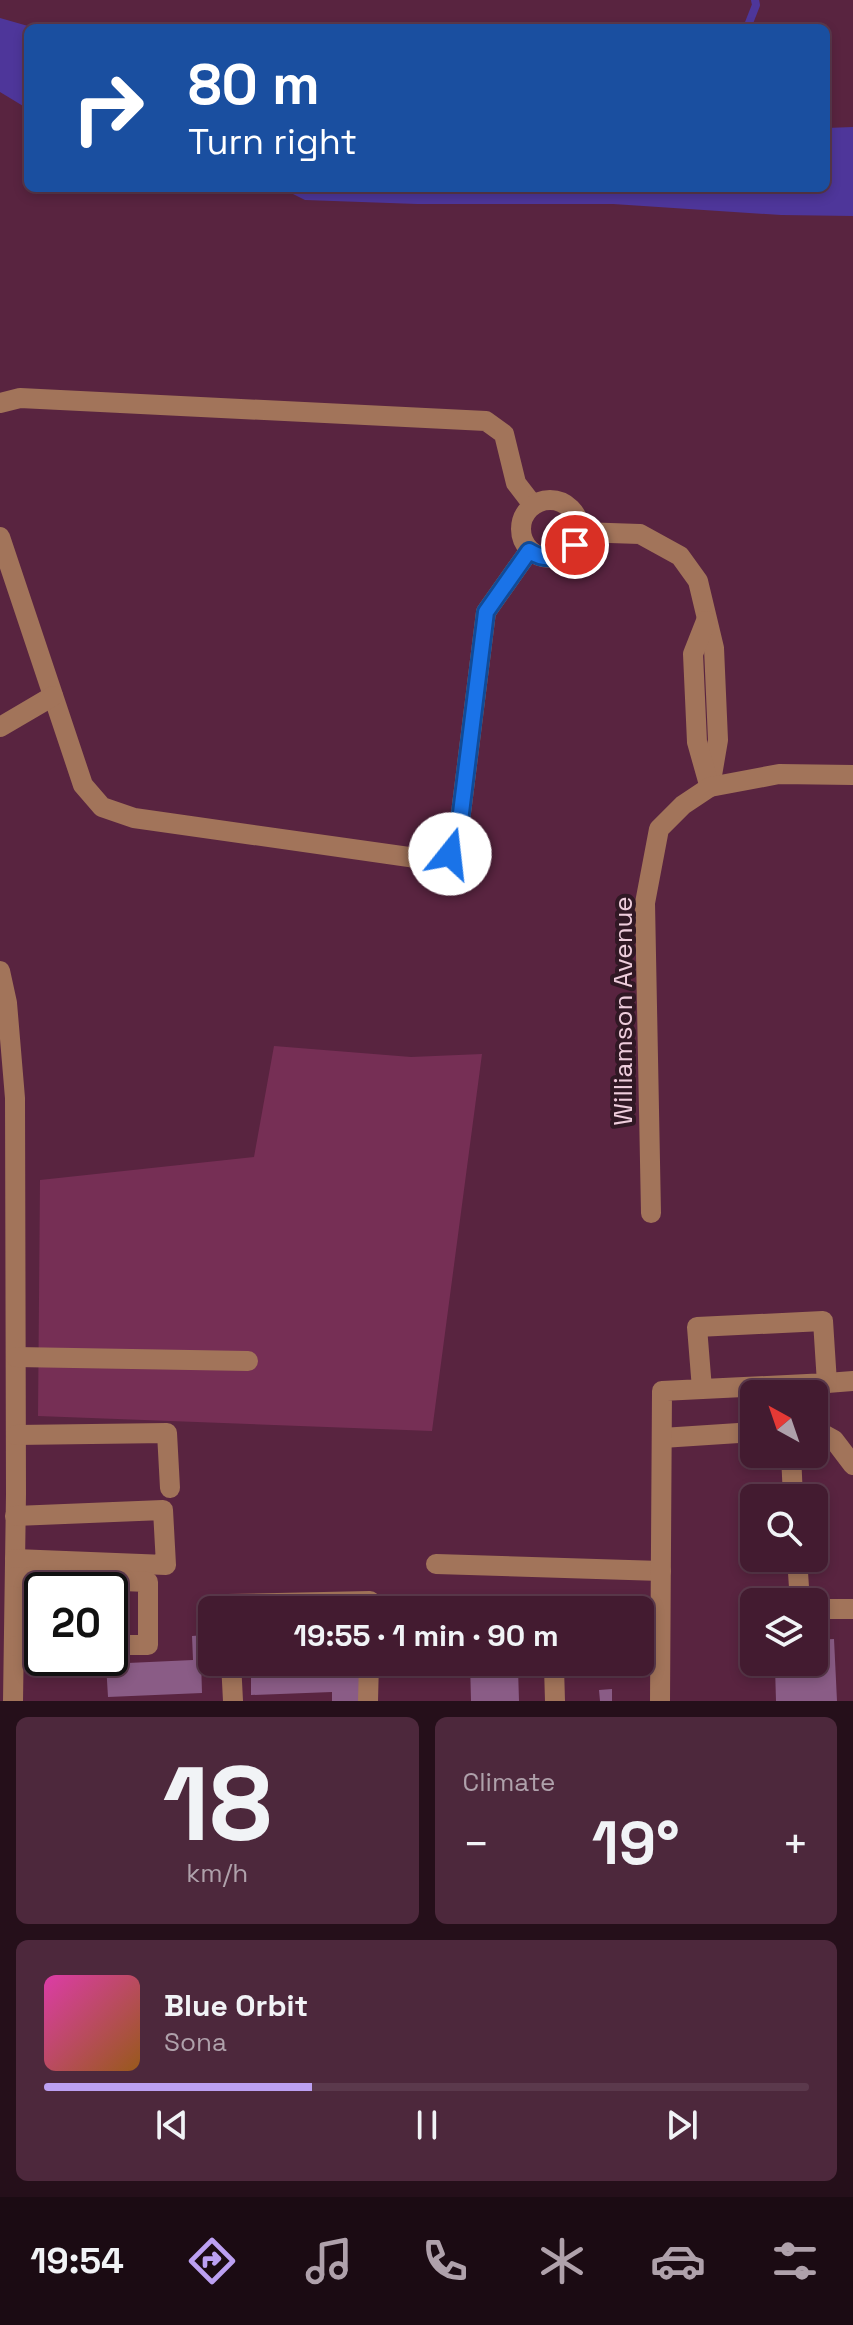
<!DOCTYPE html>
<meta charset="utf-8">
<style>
:root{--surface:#431b30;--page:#4d283c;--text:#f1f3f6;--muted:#afa1ab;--line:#5b394c;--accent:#bca0f2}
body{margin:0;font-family:"Space Grotesk",sans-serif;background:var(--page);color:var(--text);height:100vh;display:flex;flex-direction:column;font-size:30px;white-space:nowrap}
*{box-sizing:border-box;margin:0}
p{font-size:26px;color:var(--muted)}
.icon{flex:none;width:44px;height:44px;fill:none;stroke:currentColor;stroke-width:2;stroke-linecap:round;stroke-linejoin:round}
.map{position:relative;height:1701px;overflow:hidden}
.details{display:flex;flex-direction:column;gap:16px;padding:16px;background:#250f1a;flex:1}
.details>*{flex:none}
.top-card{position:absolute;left:24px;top:24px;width:806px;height:168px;border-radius:12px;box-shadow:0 4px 12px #0003,0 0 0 2px var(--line);background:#1a4fa0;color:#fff;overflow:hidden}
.needle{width:52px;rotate:320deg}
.fabs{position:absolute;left:740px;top:1380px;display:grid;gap:16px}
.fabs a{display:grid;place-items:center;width:88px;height:88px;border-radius:12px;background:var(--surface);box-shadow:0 4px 12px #0003,0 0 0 2px var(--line);font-size:40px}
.speed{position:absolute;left:24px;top:1572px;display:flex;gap:16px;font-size:40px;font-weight:700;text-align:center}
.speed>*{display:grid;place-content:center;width:104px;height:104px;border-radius:50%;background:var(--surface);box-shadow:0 4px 12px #0003,0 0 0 2px var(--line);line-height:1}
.speed .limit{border:4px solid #111;border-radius:12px;background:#fff;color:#111}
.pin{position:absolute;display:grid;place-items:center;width:68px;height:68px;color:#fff;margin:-34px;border:4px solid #fff;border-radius:50%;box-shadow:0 2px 8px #0007}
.me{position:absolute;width:88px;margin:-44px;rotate:16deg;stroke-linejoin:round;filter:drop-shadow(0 0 6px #0008)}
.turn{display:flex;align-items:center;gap:28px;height:168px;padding:0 32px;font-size:36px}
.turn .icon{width:104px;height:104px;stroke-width:2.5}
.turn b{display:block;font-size:56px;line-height:68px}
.big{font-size:60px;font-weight:600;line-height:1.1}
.details .widget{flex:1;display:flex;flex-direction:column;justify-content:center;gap:12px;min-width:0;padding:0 28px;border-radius:12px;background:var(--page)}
.details .dial{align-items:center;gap:0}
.dial b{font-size:104px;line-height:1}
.song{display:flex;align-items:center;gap:24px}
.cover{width:96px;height:96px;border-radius:12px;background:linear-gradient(135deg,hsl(320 70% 55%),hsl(30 70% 35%))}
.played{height:8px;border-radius:4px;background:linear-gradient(90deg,var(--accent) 35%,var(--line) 35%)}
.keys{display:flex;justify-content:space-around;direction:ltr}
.heat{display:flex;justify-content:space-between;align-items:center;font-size:44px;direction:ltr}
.details .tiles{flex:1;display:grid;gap:16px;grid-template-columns:1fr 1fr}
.widget:last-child{grid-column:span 2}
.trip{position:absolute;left:198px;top:1596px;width:456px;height:80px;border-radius:12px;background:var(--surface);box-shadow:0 4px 12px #0003,0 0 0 2px var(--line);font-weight:600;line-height:80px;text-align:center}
.dock{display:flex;height:128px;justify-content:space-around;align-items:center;background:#1b0b13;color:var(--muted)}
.dock .icon{width:56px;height:56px}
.dock .selected{color:var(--accent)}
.dock b{font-size:36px;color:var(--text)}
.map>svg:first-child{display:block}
.green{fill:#762f55}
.water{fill:#4e369a}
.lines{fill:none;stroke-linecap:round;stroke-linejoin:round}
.stream{stroke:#4e369a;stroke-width:8}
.building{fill:#8a5c86}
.minor{stroke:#a2745a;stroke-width:20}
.route-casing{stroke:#114b97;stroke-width:20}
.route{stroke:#1a73e8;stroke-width:14}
.labels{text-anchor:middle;stroke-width:8;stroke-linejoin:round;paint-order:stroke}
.street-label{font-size:26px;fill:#eecddc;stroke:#301824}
</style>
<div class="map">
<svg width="853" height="1701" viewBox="0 0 853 1701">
<rect width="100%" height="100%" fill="#592440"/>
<!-- green -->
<polygon class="green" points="274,1046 411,1057 482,1054 432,1431 38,1416 40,1180 254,1157"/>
<!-- water -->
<g class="water">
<polygon points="0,18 35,28 28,28 28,109 0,92"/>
<polygon points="853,127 853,216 781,215 613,204 417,204 305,200 281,188 826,188 826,128"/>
</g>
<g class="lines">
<!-- stream -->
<polyline class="stream" points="747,28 756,5 755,0"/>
</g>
<!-- building -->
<g class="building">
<polygon points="205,1635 206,1660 201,1660 202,1693 108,1697 106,1664 193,1660 192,1636"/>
<polygon points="834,1639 837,1701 776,1701 775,1667 780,1667 779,1662 814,1662 814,1640"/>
<polygon points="251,1662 363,1662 364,1701 332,1701 332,1692 251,1695"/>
<polygon points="470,1662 529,1662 529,1669 518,1669 519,1701 471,1701"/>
<polygon points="612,1689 612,1701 600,1701 599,1690"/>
</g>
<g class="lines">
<!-- minor -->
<g class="minor">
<polyline points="0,403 20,398 486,421 504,434 516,483 533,505"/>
<circle cx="550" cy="529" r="29"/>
<polyline points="580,532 640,534 680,556 698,581 714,648 718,740 710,787"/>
<polyline points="0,537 83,785 102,807 134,818 423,859 450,854 459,829 486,612 529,551"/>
<polyline points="706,621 693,654 697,742 708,781"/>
<polyline points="0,727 53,696"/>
<polyline points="0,971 7,1003 15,1098 16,1494 13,1701"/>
<polyline points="651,1213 645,903 659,829 683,805 710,787 779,774 853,775"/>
<polyline points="16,1357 248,1361"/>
<polyline points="827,1383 853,1381"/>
<polyline points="814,1429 834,1440 853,1465"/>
<polyline points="16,1435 167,1433 170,1488"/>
<polyline points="662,1438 754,1432"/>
<polyline points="791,1454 793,1498"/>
<polyline points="797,1558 800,1602"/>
<polyline points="15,1559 166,1565 163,1510 15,1516"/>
<polyline points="436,1564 661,1571"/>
<polyline points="15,1577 148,1582 148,1645 110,1645"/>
<polyline points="814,1609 853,1609"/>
<polyline points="228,1610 228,1604 370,1601 370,1610"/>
<polyline points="16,1646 42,1646"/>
<polyline points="640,1657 660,1655"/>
<polyline points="231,1662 233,1701"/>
<polyline points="368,1701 369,1662"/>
<polyline points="555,1701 554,1667 596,1662"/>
<polyline points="660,1701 662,1391 827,1383 823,1321 697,1327 702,1389"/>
</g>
</g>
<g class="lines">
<defs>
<path id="route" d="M450 854 459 829 486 612 529 551C547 562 561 559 575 545"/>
</defs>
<!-- route casing -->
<use href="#route" class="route-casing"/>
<!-- route -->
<use href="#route" class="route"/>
</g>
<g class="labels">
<!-- street labels -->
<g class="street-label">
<text transform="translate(623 1011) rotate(-90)" y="9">Williamson Avenue</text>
</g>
</g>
</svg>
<div class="fabs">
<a><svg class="needle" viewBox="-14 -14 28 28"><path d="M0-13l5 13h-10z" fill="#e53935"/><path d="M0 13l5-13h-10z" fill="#afa1ab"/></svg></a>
<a><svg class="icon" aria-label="search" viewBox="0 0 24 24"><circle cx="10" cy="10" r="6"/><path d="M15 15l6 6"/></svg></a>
<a><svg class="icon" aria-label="layers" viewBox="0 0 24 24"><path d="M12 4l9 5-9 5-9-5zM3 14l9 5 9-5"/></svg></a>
</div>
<div class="speed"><div class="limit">20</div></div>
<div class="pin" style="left:575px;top:545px;background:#d93025"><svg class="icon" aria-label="arrive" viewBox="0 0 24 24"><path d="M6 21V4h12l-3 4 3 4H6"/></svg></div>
<svg class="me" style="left:450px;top:854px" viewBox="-20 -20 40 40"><circle r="19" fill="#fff"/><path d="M0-13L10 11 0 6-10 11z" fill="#1a73e8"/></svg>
<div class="trip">19:55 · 1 min · 90 m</div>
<div class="top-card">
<div class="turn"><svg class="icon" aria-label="right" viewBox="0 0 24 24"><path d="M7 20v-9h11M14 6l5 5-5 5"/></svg><div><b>80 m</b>Turn right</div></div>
</div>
</div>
<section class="details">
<div class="tiles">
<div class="widget dial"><b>18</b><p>km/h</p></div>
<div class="widget"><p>Climate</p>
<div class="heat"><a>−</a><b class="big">19°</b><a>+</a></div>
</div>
<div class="widget">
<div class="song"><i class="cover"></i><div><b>Blue Orbit</b><p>Sona</p></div></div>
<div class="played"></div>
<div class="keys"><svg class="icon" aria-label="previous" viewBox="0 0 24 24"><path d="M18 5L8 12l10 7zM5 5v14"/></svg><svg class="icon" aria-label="pause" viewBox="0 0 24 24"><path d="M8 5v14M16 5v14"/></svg><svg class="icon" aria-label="next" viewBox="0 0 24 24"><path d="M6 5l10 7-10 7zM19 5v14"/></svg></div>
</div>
</div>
</section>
<nav class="dock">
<b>19:54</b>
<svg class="icon selected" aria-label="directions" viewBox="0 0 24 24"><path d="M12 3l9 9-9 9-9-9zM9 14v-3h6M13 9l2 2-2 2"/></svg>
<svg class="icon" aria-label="music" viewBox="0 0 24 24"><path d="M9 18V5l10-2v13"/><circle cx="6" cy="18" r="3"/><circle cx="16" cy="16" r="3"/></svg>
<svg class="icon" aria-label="phone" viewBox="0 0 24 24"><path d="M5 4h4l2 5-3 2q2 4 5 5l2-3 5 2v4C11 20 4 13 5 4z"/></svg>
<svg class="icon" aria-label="climate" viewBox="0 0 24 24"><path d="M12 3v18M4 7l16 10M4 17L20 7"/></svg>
<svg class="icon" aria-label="car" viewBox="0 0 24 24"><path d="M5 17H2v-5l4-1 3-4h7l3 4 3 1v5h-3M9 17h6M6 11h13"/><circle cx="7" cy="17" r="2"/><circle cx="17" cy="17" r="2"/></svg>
<svg class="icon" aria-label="filters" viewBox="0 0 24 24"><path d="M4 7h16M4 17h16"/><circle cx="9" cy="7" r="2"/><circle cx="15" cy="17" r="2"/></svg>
</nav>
